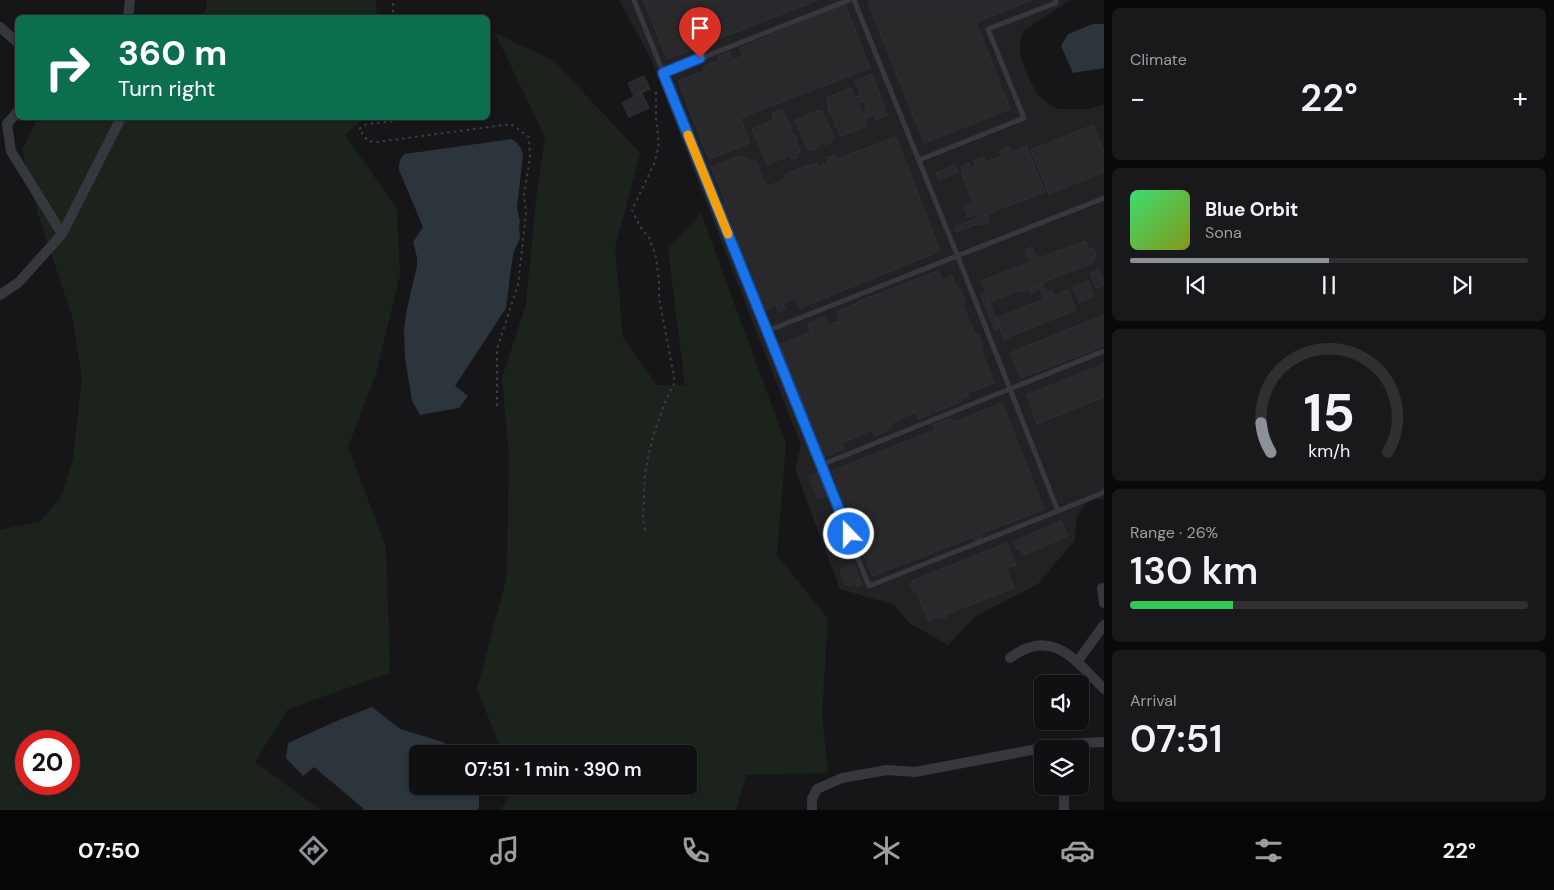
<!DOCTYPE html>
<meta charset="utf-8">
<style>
:root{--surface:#101012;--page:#19191b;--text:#f1f3f6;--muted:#9c9d9f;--line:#303032;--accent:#8c9099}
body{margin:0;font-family:"DM Sans",sans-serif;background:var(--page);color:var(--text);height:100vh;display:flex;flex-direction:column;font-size:19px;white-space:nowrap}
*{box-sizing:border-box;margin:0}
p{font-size:16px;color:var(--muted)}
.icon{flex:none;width:28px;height:28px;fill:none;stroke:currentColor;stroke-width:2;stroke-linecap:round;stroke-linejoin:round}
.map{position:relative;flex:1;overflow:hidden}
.sheet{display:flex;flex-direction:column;gap:8px;padding:8px;background:#09090a;width:450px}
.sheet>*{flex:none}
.guide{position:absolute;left:15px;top:15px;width:475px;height:105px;border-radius:8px;box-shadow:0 1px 4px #0004,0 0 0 1px var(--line);background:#0b6e4f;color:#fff;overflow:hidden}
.tools{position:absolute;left:1034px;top:675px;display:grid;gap:10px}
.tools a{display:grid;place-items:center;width:55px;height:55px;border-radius:8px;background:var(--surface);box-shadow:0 1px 4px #0004,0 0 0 1px var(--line);font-size:25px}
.speed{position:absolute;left:15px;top:730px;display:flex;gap:10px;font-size:25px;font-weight:700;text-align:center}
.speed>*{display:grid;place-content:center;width:65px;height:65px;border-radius:50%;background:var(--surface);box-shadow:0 1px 4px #0004,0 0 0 1px var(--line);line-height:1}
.speed .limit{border:8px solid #d22;background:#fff;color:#111}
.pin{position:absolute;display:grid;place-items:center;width:42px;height:42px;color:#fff;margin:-51px -21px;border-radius:50% 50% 50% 0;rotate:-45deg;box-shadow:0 0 5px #0007}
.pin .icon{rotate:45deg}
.me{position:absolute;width:55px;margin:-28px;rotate:338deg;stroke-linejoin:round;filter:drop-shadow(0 0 4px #0008)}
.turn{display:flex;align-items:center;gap:18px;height:105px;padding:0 20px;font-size:22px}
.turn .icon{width:65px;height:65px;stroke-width:2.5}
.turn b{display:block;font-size:35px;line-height:42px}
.big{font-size:38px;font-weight:600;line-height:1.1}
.sheet .card{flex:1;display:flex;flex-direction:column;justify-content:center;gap:8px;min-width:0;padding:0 18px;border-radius:8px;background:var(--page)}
.sheet .dial{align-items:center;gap:0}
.dial svg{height:130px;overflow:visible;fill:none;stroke:var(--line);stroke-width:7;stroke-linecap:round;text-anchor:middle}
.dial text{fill:var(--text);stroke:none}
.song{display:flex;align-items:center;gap:15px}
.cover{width:60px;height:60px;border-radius:8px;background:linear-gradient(135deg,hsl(140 70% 55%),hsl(70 70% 35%))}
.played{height:5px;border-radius:2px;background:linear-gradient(90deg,var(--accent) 50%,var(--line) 50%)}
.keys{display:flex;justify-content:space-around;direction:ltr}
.heat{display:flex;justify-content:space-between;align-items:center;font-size:28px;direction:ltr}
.charge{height:8px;border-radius:4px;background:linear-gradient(90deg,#34c759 26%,var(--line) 0)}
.trip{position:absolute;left:409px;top:745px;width:288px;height:50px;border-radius:8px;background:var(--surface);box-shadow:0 1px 4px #0004,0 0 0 1px var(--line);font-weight:600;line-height:50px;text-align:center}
.menu{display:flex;height:80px;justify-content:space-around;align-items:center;background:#060607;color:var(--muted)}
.menu .icon{width:35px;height:35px}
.menu .active{color:var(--accent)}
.menu b{font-size:22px;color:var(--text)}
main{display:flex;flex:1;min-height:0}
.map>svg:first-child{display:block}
.built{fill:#222225}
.green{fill:#1c231d;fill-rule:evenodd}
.water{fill:#2c353c}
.building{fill:#29292c;stroke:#303034}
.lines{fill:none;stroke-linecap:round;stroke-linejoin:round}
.path{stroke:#3d3f44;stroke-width:2;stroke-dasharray:2.5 4;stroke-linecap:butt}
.lane{stroke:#37383d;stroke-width:5}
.street{stroke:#37383d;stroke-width:10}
.route-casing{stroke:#114b97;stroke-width:12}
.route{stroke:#1a73e8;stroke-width:9}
.slow{stroke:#f59e0b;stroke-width:9}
</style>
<main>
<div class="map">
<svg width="1104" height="810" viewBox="0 0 1104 810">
<rect width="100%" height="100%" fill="#161618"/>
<!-- built -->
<polygon class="built" points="619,0 1071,0 1023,31 1020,42 1020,55 1025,70 1037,94 1047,103 1059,109 1086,109 1104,105 1104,499 1095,499 1086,503 1076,518 1075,540 1038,584 976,616 948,645 909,623 894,605 840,589 795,470 801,444 749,313 651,59"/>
<!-- green -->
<g class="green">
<polygon points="207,0 376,0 377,17 202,17 206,9"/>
<polygon points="495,33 554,61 640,153 615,248 623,338 657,385 685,385 668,249 701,213 786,444 777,555 828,619 822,714 828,773 746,775 736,810 501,810 514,786 688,786 688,754 503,754 477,689 507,576 509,456 502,378 526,304 536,199 545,137"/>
<path d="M38 118H364L345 135 397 209 400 275 376 374 348 447 386 547 390 673 288 709 255 762 321 810H0V530L41 521 62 495 73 458 82 378 72 316 38 214 22 150ZM26 741H69V784H26Z"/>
</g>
<!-- water -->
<g class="water">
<polygon points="1093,24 1104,24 1104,68 1073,73 1061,46 1068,34"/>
<path d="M511 139C518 142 521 147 523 155L517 208 520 221 519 226 520 238 514 251 512 261 506 308 455 386 468 396 459 408 420 415 412 401 405 358 404 330 406 313 417 266V257L413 242 423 227 399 170C399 163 399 159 405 154Z"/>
<polygon points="372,707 400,729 443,742 456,754 418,754 418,786 479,786 479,808 477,810 363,810 363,808 314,767 303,776 286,758 288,743 341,719"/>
</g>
<!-- building -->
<g class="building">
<polygon points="647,0 818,0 667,59 644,1"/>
<polygon points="873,0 1032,0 976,22 1010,109 924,143 868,2"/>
<polygon points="845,4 870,68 740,118 750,143 709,159 678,81 705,71 703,67 720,60 718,56 730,52 733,60 743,56 740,48"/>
<polygon points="872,74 887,115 876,120 874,115 870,117 855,81"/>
<polygon points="644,76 650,89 634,96 628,83"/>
<polygon points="851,88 855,97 861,95 863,101 858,103 862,113 867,111 870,116 864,119 867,126 841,136 837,127 836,128 832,113 830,114 828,108 829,107 826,98"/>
<polygon points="642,93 649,108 629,117 622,103"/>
<polygon points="782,109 789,124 790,124 792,128 790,129 793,136 795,135 797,141 796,141 800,152 796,153 798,157 792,160 790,155 767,165 752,129 774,120 772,114"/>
<polygon points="819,110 819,112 822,111 834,138 831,139 832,142 824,145 823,142 819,144 820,147 811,151 810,148 807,149 795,120"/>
<polygon points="1093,125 1104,152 1104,172 1049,194 1031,150"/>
<polygon points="896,137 940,251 800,308 795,298 783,303 785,309 779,312 776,305 765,310 722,204 726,202 711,167 740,156 757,163 766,187 786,179 784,175 808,165 809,166 817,163 819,167 828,163 826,158 835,155 837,159"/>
<polygon points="1026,146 1045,192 978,217 977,214 968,218 964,207 973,203 961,172 963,171 961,167 969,163 971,168 976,166 974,161 984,157 986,162 1001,156 999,151 1009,147 1011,152"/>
<polygon points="955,165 958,172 939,180 936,173"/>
<polygon points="987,214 990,222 981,225 980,223 957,232 955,227"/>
<polygon points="1085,241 1088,250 1093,247 1097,257 1092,259 1093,263 1043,282 1044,284 1022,292 1021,290 990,302 981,281 1030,262 1025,250 1032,247 1037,259"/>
<polygon points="1099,269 1104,281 1104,285 1096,288 1090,273"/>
<polygon points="938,271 942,280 952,276 957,289 960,288 965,302 962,303 975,335 978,334 983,346 980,347 994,383 967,393 969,396 963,399 962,395 960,396 962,401 935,412 932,406 930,407 932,413 919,419 916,412 891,423 892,427 886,430 887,431 875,436 872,430 841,443 844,449 823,457 820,449 822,448 821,447 819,447 810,423 811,423 780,345 811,332 808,324 825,317 828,325 840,321 837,312 858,303 857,302"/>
<polygon points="1088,281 1094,296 1079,302 1073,287"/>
<polygon points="1042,284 1046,293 1052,291 1054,295 1044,299 1040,289 1031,293 1029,289"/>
<polygon points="1068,290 1076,310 1004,339 996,318"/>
<polygon points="986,293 999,328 995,330 981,295"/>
<polygon points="1104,315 1104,346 1021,378 1010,353"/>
<polygon points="1104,364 1104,397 1037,424 1027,395"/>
<polygon points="1002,403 1044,509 980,534 982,538 974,541 973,537 872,576 832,471 935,430 933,425 949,419 953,419 955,422"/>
<polygon points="818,472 827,496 818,499 809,476"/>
<polygon points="1061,521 1068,536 1024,555 1020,548 1017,549 1013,542"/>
<polygon points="840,532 848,552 836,557 829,537"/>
<polygon points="1007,543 1016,565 1006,568 1014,588 946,614 947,617 940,619 939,617 928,621 916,589 913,591 910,584 913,582 912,581"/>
<polygon points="854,564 862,585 857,587 855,583 849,586 846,585 840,570"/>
</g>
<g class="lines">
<!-- path -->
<g class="path">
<polyline points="390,18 393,13 393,0"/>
<polyline points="396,118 396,121 367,124 359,129 368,141 377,142 511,124 529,137 530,158 524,194 526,214 518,285 497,349 497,410"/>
<polyline points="645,530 643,519 645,473 653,436 666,400 675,382 659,298 659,281 656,257 649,237 642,230 632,210 655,162 659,143 656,119 656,89"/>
</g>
<!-- lane -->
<g class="lane">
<polyline points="634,0 869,586 1058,511 958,257 854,0"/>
<polyline points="663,73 849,0"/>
<polyline points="919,160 1024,118 988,29 1056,3 1055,0"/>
<polyline points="767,331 1104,198"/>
<polyline points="821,465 1104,351"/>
<polyline points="1058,511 1102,493 1104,491"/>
</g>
<!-- street -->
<g class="street">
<polyline points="128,18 130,0"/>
<polyline points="0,27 18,43"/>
<polyline points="18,111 7,124 11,151 62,234"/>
<polyline points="0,295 19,282 62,234 121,118"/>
<polyline points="1102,588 1104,603"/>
<path d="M1010 658C1052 626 1076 661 1104 689"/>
<polyline points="1077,662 1104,625"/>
<polyline points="812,810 812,799 817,789 842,778 887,770 915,772 1064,744 1104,742"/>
<polyline points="1064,810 1064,786"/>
</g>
</g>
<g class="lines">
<defs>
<polyline id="route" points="700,58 663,73 849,534"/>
</defs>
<!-- route casing -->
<use href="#route" class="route-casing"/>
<!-- route -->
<use href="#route" class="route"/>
<!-- slow -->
<polyline class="slow" points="688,135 728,234"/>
</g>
</svg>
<div class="tools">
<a><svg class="icon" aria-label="sound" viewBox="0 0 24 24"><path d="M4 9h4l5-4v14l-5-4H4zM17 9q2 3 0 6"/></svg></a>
<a><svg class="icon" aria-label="layers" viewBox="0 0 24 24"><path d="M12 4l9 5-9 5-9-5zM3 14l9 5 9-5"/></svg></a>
</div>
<div class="speed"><div class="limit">20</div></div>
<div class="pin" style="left:700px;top:58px;background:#d93025"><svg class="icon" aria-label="arrive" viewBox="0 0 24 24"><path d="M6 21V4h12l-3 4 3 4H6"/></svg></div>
<svg class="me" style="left:849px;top:534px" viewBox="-20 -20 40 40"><circle r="17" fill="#1a73e8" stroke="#fff" stroke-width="3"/><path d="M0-11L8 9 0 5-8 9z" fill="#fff"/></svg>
<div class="trip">07:51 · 1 min · 390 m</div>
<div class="guide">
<div class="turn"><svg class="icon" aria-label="right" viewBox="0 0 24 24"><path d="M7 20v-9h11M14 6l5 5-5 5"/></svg><div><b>360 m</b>Turn right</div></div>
</div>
</div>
<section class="sheet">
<div class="card"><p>Climate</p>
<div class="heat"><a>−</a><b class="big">22°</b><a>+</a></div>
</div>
<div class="card">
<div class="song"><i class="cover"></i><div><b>Blue Orbit</b><p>Sona</p></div></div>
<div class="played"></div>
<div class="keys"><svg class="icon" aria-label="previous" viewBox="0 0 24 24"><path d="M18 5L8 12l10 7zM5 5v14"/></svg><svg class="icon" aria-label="pause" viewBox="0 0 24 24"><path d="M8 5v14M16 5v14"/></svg><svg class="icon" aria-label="next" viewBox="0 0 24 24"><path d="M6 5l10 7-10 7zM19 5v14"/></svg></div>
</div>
<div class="card dial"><svg viewBox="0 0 100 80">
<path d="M14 69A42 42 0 1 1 86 69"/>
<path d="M14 69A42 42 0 0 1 8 51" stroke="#8c9099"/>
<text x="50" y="56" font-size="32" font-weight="700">15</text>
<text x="50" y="72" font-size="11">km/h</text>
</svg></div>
<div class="card"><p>Range · 26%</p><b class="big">130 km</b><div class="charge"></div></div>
<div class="card"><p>Arrival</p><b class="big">07:51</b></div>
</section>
</main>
<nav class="menu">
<b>07:50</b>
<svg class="icon active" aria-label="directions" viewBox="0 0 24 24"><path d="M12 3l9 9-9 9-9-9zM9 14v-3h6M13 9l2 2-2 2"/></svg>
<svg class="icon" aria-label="music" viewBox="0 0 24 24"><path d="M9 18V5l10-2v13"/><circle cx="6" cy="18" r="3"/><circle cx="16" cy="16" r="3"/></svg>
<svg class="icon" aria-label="phone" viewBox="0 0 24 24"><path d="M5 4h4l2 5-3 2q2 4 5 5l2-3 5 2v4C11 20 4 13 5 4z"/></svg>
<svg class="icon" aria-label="climate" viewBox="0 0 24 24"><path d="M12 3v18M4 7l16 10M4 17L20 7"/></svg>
<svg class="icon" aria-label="car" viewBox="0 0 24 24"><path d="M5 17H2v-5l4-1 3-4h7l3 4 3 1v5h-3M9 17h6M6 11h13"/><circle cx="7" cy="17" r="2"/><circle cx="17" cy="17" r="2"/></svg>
<svg class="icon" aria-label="filters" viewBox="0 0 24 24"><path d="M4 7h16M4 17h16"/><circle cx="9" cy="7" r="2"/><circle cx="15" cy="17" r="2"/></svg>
<b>22°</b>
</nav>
